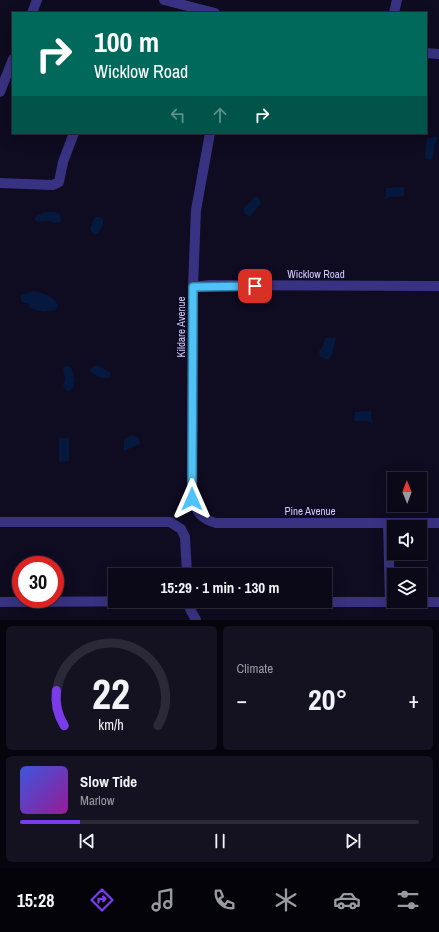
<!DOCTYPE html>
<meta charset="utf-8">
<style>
:root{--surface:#0b0818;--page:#141121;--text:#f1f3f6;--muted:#9a9aa2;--line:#2b2937;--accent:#7c3aed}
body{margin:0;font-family:"Archivo Narrow",sans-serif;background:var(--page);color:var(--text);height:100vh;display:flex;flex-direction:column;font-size:15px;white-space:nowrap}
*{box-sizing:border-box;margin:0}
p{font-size:13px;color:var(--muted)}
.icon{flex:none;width:22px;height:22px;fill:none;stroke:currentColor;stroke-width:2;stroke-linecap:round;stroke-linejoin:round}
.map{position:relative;height:620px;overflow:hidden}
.side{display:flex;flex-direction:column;gap:6px;padding:6px;background:#06040d;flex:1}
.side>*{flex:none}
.hud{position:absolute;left:12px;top:12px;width:415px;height:122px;border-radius:0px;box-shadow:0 4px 16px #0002,0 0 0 1px var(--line);background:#00695c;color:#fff;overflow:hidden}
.needle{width:26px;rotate:359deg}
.controls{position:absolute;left:387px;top:472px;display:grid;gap:8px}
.controls a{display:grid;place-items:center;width:40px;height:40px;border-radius:0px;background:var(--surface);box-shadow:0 4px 16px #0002,0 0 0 1px var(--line);font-size:20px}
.speed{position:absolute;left:12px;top:556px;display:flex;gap:8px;font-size:20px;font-weight:700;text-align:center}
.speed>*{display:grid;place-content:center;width:52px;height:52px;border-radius:50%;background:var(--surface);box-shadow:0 4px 16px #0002,0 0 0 1px var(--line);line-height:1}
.speed .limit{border:6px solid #d22;background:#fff;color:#111}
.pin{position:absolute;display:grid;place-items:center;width:34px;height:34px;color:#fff;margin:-17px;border-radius:8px;box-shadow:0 2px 6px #0006}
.me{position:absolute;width:44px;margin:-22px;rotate:0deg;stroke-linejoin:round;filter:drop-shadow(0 0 3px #0008)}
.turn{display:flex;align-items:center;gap:14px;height:84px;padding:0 16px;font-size:18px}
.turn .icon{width:52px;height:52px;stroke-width:2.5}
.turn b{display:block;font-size:28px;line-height:34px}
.lanes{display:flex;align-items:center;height:38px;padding:0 16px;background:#0003;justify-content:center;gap:20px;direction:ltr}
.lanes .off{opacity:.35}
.big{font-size:30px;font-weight:700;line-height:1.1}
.side .widget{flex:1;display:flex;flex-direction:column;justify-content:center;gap:6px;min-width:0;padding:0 14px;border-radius:6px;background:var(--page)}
.side .dial{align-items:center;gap:0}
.dial svg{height:104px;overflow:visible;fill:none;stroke:var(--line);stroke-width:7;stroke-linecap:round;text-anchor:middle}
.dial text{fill:var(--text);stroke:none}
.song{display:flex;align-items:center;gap:12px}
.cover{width:48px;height:48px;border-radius:6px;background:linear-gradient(135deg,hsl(230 70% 55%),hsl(300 70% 35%))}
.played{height:4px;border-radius:2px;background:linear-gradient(90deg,var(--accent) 15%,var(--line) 15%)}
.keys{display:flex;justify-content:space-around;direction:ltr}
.heat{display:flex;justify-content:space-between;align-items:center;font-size:22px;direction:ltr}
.side .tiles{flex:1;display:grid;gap:6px;grid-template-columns:1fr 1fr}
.widget:last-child{grid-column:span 2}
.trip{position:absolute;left:108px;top:568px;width:224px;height:40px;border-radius:0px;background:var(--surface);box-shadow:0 4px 16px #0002,0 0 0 1px var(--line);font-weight:700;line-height:40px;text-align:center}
.tabs{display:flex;height:64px;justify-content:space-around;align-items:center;background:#04030a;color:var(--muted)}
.tabs .icon{width:28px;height:28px}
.tabs .selected{color:var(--accent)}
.tabs b{font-size:18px;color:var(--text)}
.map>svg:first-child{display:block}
.water{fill:#05183e}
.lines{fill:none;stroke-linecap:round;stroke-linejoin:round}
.minor{stroke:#383282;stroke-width:10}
.route-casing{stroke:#337fa1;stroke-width:10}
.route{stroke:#4fc3f7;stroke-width:7}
.labels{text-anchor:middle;stroke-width:4;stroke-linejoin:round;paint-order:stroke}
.street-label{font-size:11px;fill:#d1caff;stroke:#0f0b20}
</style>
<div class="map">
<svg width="439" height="620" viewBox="0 0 439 620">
<rect width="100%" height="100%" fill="#0f0b20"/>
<!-- water -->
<g class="water">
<polygon points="435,136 438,138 434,147 433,158 430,160 426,159 425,154 427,139"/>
<polygon points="404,187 404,196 388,197 386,199 384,198 386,195 386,188"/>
<polygon points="255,197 258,197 261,203 250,217 245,214 243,209"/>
<polygon points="45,212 54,212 60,214 61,222 57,223 48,221 37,222 35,220 35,217"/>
<polygon points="95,217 100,217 103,219 103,225 101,228 99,232 95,235 92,233 90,229"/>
<path d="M33 291C44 293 53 296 58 305L56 310 43 312 30 308 28 303H22L20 297 22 295Z"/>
<polygon points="326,337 336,338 332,355 329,360 320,357 319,351 323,346"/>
<path d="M97 365 110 372 111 375 110 377C102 380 97 377 90 371L91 368Z"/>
<polygon points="65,366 71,367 75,379 73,388 69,391 66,390 63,387 65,379 63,370"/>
<polygon points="371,411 371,419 373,423 371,424 369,421 354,421 355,412"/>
<path d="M132 435C137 436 140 439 140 444L124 451V439Z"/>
<polygon points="59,438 69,438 69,461 59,462"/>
</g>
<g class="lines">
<!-- minor -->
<g class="minor">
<polyline points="164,0 215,13"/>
<polyline points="32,13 37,0"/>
<polyline points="394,13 397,0"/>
<polyline points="426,53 439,54"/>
<polyline points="0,92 13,59"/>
<path d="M210 133 196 210 193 287 192 499C198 513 201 519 216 523H439"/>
<polyline points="0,183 53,185 59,182 63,162 74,133"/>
<polyline points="193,287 209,285 439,286"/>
<polyline points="0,522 170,522 181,529 185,537 187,575"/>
<polyline points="388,523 390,601"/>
<polyline points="188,601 190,609 196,620"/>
<polyline points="0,602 188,601"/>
<polyline points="221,602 439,602"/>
</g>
</g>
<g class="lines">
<defs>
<polyline id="route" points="192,499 193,287 255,286"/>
</defs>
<!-- route casing -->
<use href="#route" class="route-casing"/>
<!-- route -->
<use href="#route" class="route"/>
</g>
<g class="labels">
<!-- street labels -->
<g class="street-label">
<text x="316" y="278">Wicklow Road</text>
<text transform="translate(181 327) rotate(-90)" y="4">Kildare Avenue</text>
<text x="310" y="515">Pine Avenue</text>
</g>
</g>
</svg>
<div class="controls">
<a><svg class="needle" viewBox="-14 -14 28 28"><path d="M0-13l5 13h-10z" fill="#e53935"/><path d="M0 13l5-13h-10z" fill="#9a9aa2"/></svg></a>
<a><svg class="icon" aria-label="sound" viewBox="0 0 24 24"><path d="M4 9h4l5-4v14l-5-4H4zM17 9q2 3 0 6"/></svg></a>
<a><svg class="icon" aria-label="layers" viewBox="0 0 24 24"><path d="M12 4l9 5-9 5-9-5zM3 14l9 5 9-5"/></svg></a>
</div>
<div class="speed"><div class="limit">30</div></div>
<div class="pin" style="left:255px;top:286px;background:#d93025"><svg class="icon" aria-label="arrive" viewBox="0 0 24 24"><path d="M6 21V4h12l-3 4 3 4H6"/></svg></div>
<svg class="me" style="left:192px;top:499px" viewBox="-20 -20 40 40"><path d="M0-17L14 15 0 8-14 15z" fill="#4fc3f7" stroke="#fff" stroke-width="4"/></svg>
<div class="trip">15:29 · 1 min · 130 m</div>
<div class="hud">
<div class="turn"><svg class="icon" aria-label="right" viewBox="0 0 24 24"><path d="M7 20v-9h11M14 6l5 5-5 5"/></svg><div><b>100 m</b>Wicklow Road</div></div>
<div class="lanes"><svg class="icon off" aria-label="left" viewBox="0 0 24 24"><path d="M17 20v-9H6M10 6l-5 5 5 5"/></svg><svg class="icon off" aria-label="ahead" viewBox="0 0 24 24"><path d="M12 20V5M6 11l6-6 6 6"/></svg><svg class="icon" aria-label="right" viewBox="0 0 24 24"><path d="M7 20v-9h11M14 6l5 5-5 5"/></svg></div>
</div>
</div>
<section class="side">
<div class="tiles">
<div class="widget dial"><svg viewBox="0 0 100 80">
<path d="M14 69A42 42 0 1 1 86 69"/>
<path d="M14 69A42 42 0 0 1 8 42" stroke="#7c3aed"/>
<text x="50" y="56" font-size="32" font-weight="700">22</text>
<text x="50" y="72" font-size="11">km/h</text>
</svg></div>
<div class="widget"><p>Climate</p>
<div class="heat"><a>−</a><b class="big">20°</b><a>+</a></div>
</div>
<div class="widget">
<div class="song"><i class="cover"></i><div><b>Slow Tide</b><p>Marlow</p></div></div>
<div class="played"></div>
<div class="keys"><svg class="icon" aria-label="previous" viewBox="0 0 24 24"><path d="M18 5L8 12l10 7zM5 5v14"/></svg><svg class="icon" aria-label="pause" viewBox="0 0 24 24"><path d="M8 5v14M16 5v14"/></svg><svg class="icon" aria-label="next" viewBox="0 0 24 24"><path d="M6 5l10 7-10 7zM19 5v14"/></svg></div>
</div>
</div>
</section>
<nav class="tabs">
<b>15:28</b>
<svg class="icon selected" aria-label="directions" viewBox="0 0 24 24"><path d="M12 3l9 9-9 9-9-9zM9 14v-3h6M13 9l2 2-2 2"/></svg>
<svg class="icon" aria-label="music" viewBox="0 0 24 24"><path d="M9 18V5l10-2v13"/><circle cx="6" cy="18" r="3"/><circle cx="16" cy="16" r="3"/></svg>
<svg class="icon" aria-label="phone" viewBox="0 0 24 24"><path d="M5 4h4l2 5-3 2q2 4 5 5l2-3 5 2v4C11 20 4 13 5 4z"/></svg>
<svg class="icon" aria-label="climate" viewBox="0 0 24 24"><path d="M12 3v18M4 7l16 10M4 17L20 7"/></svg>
<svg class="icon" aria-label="car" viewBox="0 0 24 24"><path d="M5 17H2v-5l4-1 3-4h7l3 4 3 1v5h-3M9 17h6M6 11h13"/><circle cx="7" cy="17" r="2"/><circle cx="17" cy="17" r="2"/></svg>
<svg class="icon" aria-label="filters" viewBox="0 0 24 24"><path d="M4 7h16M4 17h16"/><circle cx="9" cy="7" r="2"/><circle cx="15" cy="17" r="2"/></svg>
</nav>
